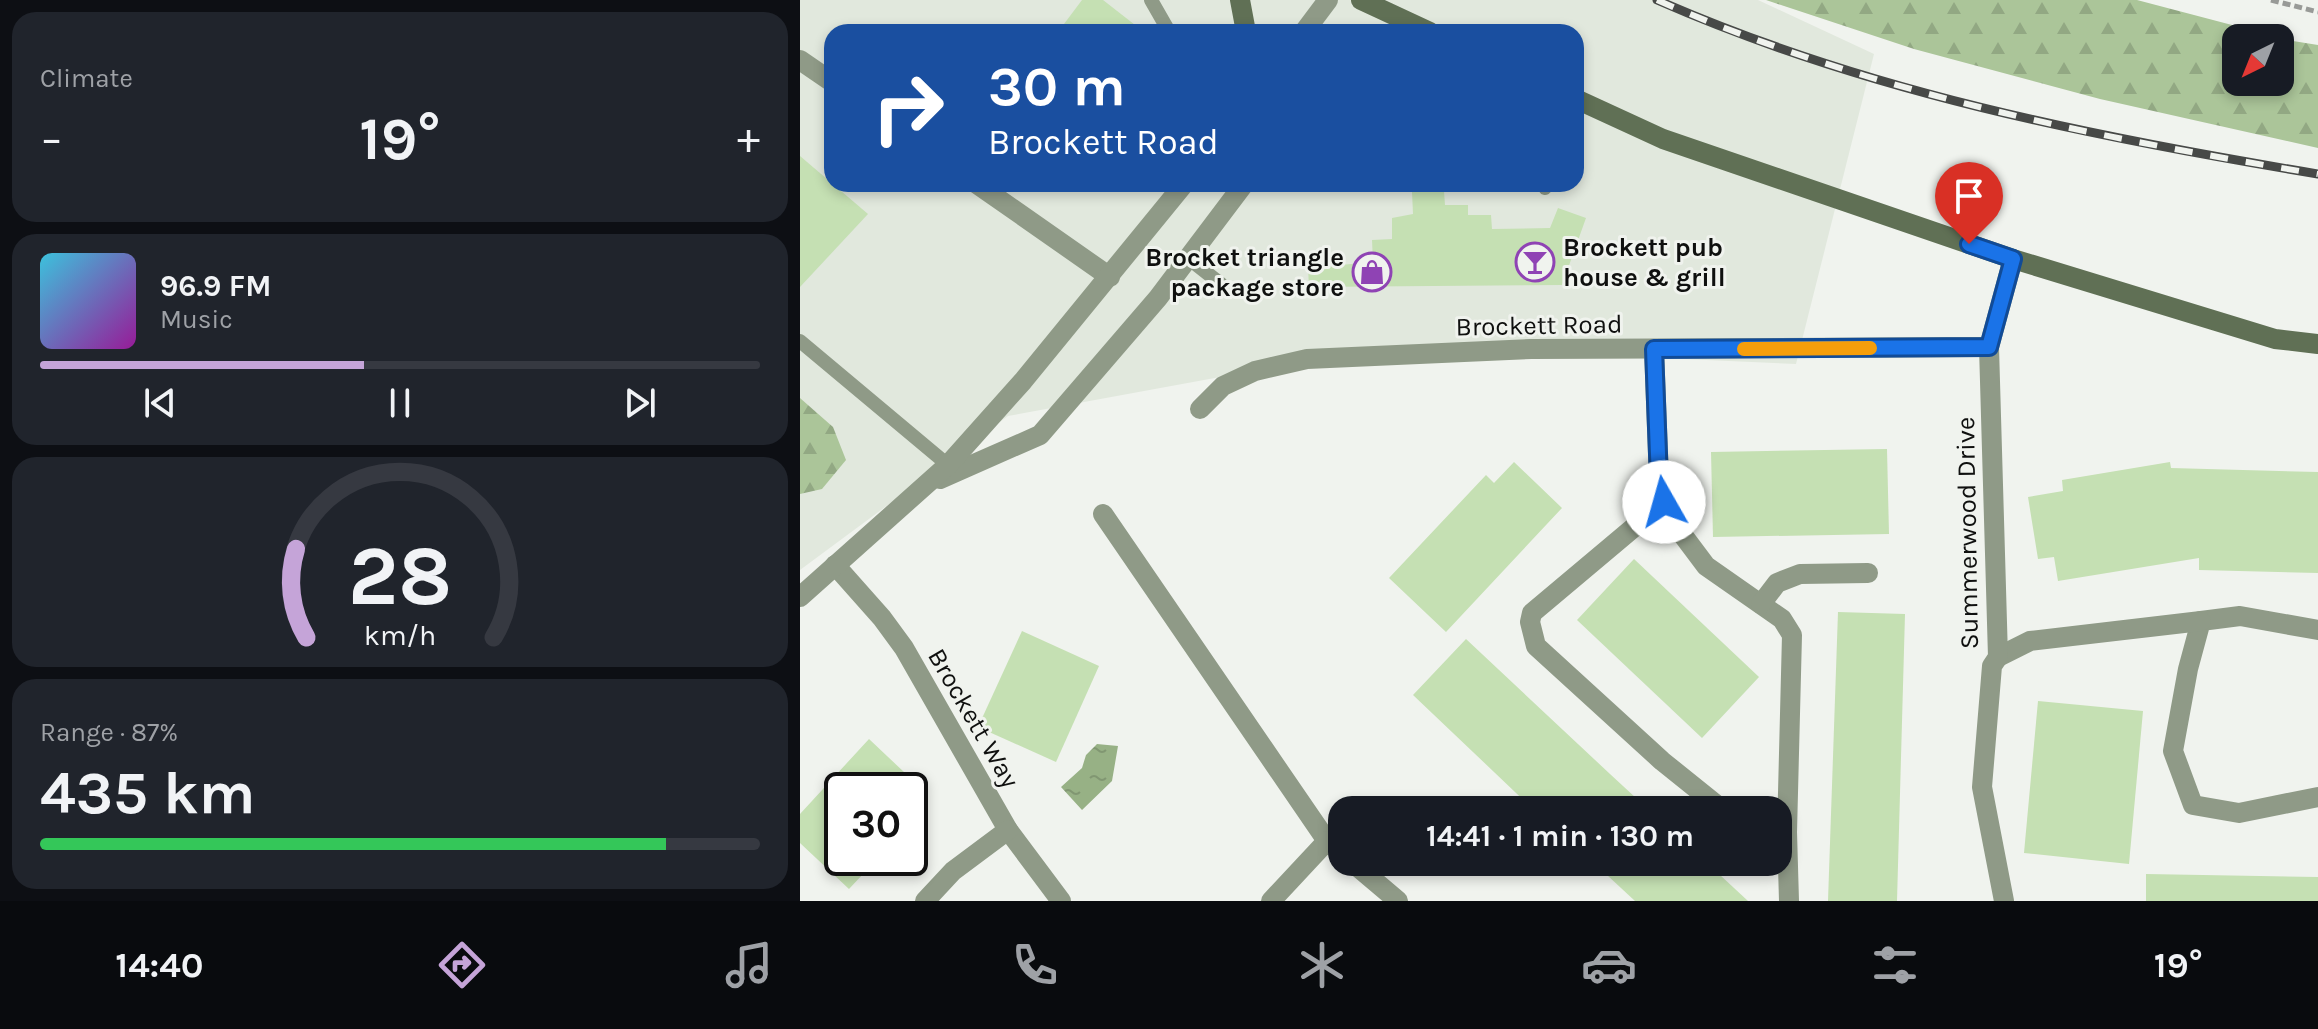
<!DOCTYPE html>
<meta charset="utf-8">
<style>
:root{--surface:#171b24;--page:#20242c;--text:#f1f3f6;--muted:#9ea1a6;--line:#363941;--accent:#c5a4d8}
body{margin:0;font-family:Karla,sans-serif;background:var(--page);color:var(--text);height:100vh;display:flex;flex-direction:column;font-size:30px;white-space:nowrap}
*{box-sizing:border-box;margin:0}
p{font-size:26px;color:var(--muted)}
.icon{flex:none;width:44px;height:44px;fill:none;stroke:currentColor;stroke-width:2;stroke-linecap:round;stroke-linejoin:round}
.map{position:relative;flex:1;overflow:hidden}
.details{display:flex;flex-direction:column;gap:12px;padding:12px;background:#0d0f14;width:800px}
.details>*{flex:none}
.banner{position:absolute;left:24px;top:24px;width:760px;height:168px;border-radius:24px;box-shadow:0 4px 12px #0003;background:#1a4fa0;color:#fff;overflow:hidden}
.needle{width:52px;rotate:223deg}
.controls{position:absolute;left:1422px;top:24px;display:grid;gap:16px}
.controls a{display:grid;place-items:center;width:72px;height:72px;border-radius:16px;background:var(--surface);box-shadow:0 4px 12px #0003;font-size:40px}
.speed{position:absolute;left:24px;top:772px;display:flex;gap:16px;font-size:40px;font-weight:700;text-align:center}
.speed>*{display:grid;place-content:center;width:104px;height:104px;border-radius:50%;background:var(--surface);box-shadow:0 4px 12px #0003;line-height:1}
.speed .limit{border:4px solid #111;border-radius:12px;background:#fff;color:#111}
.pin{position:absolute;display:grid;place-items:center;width:68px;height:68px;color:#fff;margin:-82px -34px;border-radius:50% 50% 50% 0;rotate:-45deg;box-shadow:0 0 8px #0007}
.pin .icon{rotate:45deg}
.me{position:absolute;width:88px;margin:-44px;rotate:353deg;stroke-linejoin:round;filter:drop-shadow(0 0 6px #0008)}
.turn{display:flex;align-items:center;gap:28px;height:168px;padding:0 32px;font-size:36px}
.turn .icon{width:104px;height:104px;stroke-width:2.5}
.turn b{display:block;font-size:56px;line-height:68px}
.big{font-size:60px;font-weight:700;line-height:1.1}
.details .tile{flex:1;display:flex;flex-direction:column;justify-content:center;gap:12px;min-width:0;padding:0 28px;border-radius:24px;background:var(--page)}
.details .dial{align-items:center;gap:0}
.dial svg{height:208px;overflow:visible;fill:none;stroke:var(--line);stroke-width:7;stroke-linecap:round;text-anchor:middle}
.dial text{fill:var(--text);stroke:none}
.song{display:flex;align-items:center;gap:24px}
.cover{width:96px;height:96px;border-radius:12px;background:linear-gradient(135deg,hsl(190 70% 55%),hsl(300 70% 35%))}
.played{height:8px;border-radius:4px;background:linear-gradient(90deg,var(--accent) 45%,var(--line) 45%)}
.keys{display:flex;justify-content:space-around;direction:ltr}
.heat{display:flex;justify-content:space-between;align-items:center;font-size:44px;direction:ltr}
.charge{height:12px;border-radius:6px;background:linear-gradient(90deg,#34c759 87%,var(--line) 0)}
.trip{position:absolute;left:528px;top:796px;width:464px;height:80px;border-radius:24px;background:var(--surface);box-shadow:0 4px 12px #0003;font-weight:700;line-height:80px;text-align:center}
.tab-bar{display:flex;height:128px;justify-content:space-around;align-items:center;background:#090b0e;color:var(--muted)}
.tab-bar .icon{width:56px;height:56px}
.tab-bar .active{color:var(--accent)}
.tab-bar b{font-size:36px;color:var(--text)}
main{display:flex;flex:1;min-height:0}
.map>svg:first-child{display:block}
.built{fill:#e1e8dd;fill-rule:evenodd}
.forest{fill:url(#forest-firs);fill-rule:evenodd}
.water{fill:url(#water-ripples)}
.building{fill:#c5e0b3}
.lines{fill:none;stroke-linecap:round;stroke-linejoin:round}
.path{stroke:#989a97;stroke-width:5;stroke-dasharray:8 4;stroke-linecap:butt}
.service{stroke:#8f9a87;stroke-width:14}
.minor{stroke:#8f9a87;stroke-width:20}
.tertiary{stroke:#8f9a87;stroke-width:20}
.secondary{stroke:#607055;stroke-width:20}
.rail-casing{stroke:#474947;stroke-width:9}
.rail{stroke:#f0f3ee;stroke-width:6;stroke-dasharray:18;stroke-linecap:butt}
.route-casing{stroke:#114b97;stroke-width:20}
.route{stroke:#1a73e8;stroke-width:14}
.slow{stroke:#f59e0b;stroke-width:14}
.labels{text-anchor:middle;stroke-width:6;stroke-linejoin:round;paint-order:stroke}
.poi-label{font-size:26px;font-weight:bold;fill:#0f100f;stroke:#f0f3ee;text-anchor:start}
.street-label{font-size:26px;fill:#0f100f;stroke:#f0f3ee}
</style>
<main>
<section class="details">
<div class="tile"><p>Climate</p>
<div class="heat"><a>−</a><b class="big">19°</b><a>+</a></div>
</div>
<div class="tile">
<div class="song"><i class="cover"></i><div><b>96.9 FM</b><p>Music</p></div></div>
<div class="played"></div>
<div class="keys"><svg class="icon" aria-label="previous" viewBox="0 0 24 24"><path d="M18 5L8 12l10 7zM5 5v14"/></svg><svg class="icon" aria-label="pause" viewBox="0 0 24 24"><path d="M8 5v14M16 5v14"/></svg><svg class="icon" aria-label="next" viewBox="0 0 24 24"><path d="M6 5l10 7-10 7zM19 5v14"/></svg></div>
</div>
<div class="tile dial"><svg viewBox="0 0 100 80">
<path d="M14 69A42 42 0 1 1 86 69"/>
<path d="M14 69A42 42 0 0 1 10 35" stroke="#c5a4d8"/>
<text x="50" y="56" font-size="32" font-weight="700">28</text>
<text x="50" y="72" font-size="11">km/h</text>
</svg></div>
<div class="tile"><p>Range · 87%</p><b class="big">435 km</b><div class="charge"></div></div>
</section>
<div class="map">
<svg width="1518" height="901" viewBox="0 0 1518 901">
<defs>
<pattern id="forest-firs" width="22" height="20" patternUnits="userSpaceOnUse" patternTransform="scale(2)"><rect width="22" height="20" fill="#abc599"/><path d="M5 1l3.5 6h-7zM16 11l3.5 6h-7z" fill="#92a883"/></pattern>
<pattern id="water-ripples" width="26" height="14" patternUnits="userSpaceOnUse" patternTransform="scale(2)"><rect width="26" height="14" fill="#97b185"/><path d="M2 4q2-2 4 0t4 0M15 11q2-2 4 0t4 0" fill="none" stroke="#819772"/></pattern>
</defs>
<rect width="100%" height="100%" fill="#f0f3ee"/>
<!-- built -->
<path class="built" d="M0 0H958L1074 54 996 364 590 346 208 416 0 570ZM32 32H776V184H32Z"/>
<!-- forest -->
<g class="forest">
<path d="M966 0H1337L1493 41 1518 45V148L1300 99 1114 49ZM1436 38H1480V82H1436Z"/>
<polygon points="0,398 33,427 46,460 22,489 0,494"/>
</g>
<!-- water -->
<polygon class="water" points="297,744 318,746 312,781 282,810 261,787 282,768 286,755"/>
<!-- building -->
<g class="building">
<polygon points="282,0 303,0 344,32 258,32"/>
<polygon points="0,156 68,214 0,287"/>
<polygon points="644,191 645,205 668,205 668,215 691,215 692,229 750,228 758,208 786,218 762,285 509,287 508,268 573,262 572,240 592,239 592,218 613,214 612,192"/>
<polygon points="1087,449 1089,534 913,537 911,452"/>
<polygon points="714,462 762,508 646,632 589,578 686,475 694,483"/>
<polygon points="1370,462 1371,468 1518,472 1518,573 1399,570 1399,558 1258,581 1254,557 1238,559 1228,497 1263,491 1262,480"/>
<polygon points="834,559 959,677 902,738 777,620"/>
<polygon points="1038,612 1105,614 1097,901 1028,901"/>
<polygon points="222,631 299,666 256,762 178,727"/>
<polygon points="666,639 810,774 849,810 734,810 613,695"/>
<polygon points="1238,701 1343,711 1329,864 1224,853"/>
<polygon points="69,739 123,790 42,790 42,858 78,858 49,889 0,843 0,814"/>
<polygon points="793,862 906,862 948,901 835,901"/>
<polygon points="1346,874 1518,877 1518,901 1346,901"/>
</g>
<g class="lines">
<!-- path -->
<polyline class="path" points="1471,0 1518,12"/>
<!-- service -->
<g class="service">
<polyline points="351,0 367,28"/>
<polyline points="745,188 746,184"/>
<polyline points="388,258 421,284"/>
<polyline points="0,341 148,465"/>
</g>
<!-- minor -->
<g class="minor">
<polyline points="0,60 32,82"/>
<polyline points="177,184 310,277"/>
<polyline points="854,349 859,480 864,502 876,526 906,566 982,619 992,635 987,832 989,901"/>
<polyline points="400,409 423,386 455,371 507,359 731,349 1189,347"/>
<polyline points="864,502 732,613 730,622 736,646 862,761 923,810"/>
<polyline points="303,514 527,841"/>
<polyline points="35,565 82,618 104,648 208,830 261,901"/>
<polyline points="961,604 977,583 1000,574 1068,573"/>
<polyline points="1518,630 1440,616 1401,621 1388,669 1373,751 1393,805 1439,813 1518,797"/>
<polyline points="1198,657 1230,641 1401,621"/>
<polyline points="552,862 598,901"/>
<polyline points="125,901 153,871 208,830"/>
<polyline points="471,901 527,841 542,854"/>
<polyline points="1204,901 1182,787 1192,666 1198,657 1189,347 1213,259"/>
</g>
<!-- tertiary -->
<g class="tertiary">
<polyline points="504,32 528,0"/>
<polyline points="140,479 240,435 358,298 444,184"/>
<polyline points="0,597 148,465 223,381 384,184"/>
</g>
<!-- secondary -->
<g class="secondary">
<polyline points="440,0 446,32"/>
<polyline points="561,0 630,32"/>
<polyline points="776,99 863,139 1213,259 1475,339 1518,344"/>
</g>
<defs>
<path id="rail" d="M857 0C1067 92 1293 137 1518 174"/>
</defs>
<!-- rail casing -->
<use href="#rail" class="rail-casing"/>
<!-- rail -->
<use href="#rail" class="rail"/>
</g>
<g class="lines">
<defs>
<polyline id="route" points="864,502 859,480 854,349 1189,347 1213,259 1169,244"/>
</defs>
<!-- route casing -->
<use href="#route" class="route-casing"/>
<!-- route -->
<use href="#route" class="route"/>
<!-- slow -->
<polyline class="slow" points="944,349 1070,348"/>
</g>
<!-- icons -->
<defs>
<symbol id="bar-ring" viewBox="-11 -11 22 22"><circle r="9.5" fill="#f0f3ee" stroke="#8f43b4" stroke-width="1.5"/><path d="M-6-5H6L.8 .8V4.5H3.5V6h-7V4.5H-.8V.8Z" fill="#8f43b4"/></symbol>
<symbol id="shop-ring" viewBox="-11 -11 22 22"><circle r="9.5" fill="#f0f3ee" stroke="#8f43b4" stroke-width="1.5"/><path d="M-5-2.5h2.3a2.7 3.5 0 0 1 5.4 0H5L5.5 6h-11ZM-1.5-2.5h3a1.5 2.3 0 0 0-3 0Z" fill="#8f43b4"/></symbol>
</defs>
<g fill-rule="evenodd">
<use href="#bar-ring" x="713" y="240" width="44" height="44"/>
<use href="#shop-ring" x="550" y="250" width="44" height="44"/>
</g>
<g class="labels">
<!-- poi labels -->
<g class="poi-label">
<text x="763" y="256">Brockett pub<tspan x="763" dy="30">house &amp; grill</tspan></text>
<text x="544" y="266" text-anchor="end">Brocket triangle<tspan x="544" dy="30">package store</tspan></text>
</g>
<!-- street labels -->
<g class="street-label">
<text transform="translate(739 325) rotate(-1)" y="9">Brockett Road</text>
<text transform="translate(1167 533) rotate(-91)" y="9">Summerwood Drive</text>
<text transform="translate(174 718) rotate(60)" y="9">Brockett Way</text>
</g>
</g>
</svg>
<div class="controls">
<a><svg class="needle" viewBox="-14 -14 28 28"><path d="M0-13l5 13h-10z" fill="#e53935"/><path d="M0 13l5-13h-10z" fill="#9ea1a6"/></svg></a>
</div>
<div class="speed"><div class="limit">30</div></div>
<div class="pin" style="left:1169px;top:244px;background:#d93025"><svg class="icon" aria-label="arrive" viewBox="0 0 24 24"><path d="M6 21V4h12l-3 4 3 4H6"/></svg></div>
<svg class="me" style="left:864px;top:502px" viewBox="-20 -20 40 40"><circle r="19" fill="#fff"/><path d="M0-13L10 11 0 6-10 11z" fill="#1a73e8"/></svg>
<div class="trip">14:41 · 1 min · 130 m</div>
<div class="banner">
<div class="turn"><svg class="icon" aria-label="right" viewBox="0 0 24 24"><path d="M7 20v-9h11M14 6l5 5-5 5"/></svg><div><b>30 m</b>Brockett Road</div></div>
</div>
</div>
</main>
<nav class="tab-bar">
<b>14:40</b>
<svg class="icon active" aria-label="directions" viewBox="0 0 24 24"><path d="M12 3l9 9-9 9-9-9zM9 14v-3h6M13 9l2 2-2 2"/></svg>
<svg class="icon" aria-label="music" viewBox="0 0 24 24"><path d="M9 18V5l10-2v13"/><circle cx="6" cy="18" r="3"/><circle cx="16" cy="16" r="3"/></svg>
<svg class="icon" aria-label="phone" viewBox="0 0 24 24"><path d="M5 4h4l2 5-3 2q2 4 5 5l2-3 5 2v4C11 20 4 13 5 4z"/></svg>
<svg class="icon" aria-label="climate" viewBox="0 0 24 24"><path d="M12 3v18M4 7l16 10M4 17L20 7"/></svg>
<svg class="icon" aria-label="car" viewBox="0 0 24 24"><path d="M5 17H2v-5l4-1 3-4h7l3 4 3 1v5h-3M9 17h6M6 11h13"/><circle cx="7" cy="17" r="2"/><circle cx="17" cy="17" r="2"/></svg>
<svg class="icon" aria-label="filters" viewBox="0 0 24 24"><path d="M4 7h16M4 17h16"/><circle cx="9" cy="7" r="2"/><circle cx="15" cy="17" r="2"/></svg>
<b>19°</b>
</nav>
